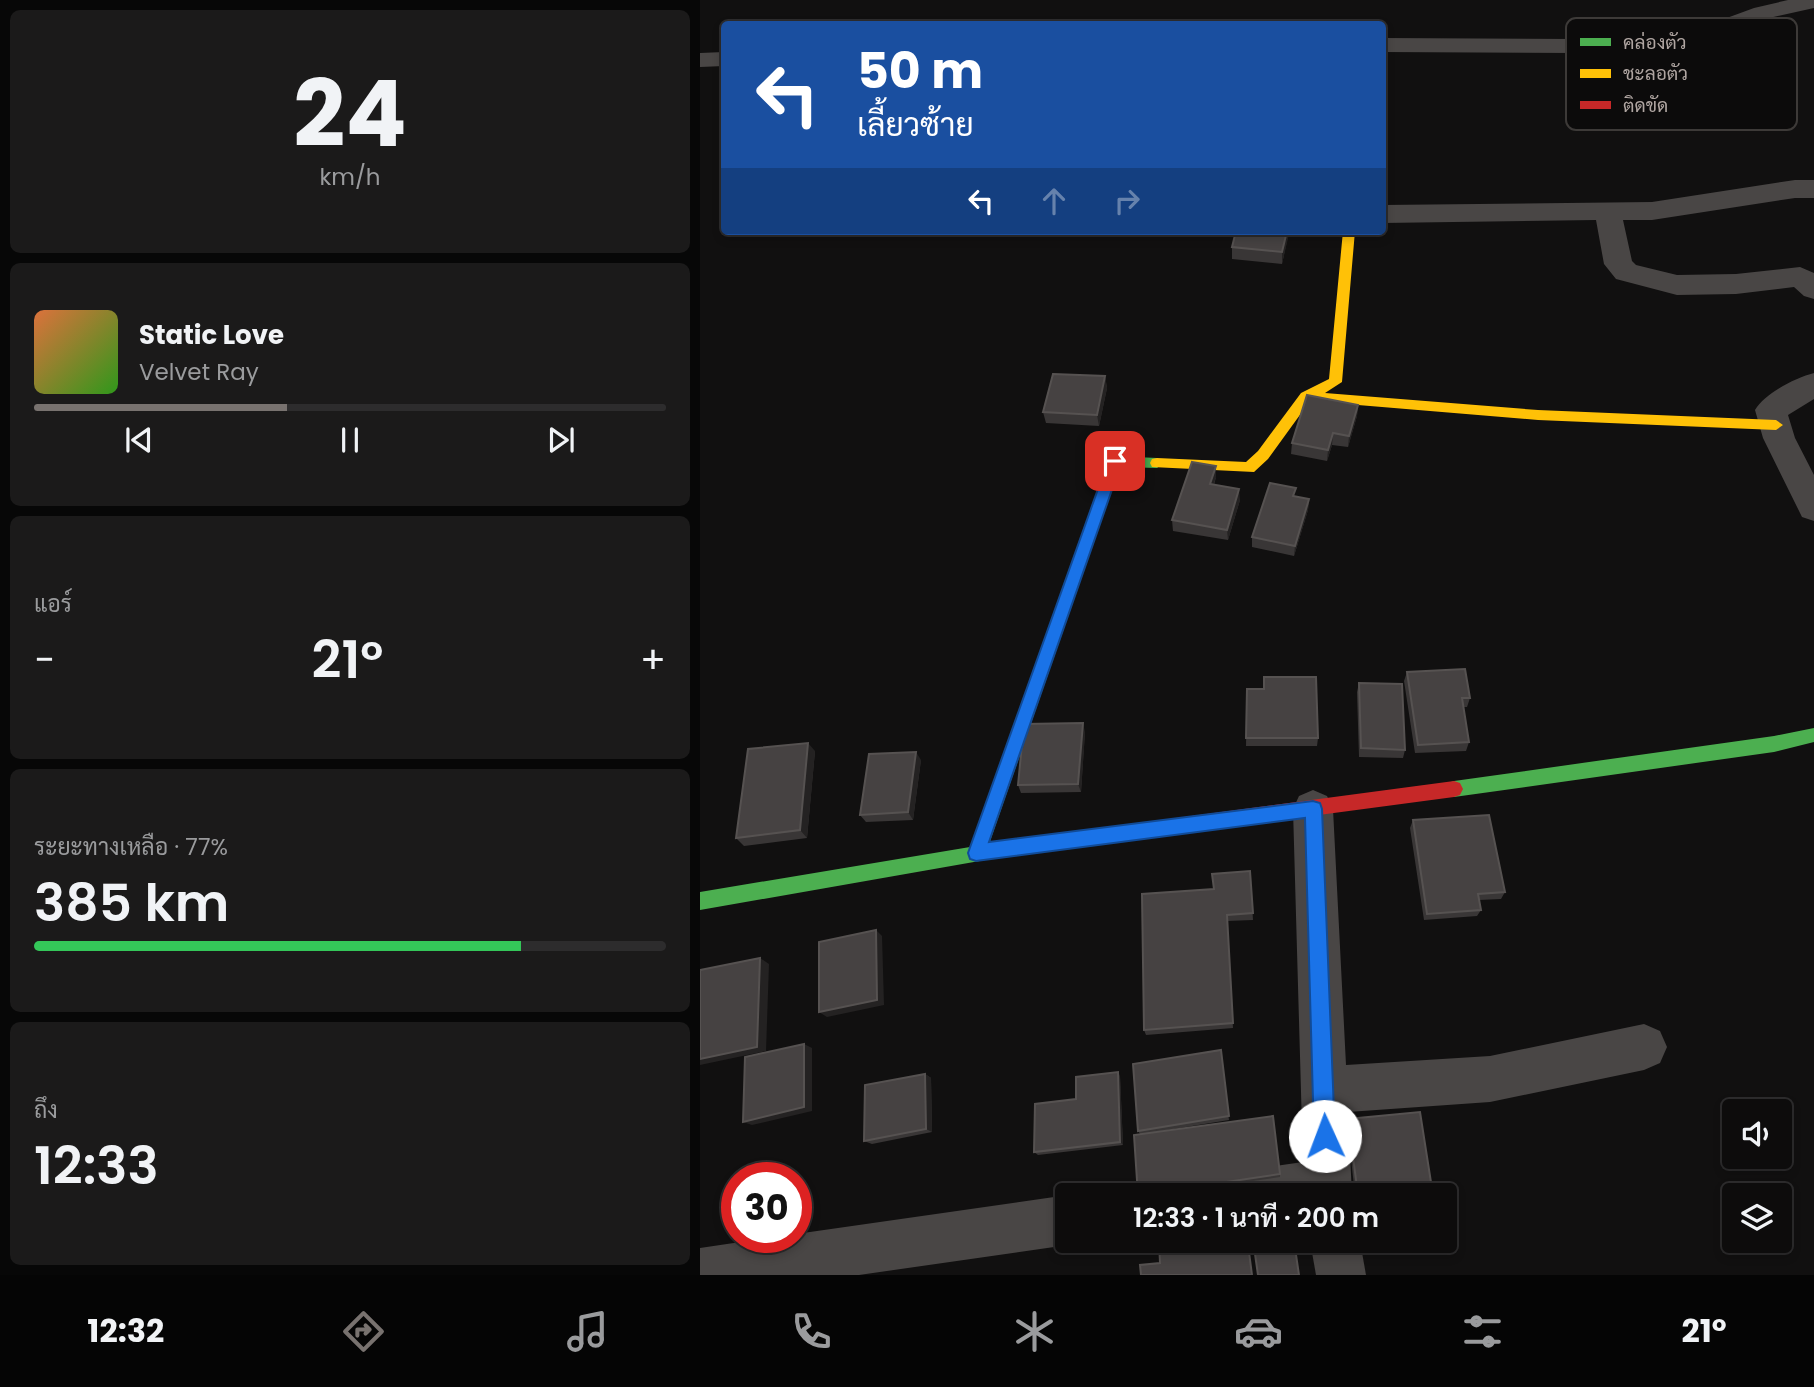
<!DOCTYPE html>
<html lang="th">
<meta charset="utf-8">
<style>
:root{--surface:#0d0c0c;--page:#1b1a1a;--text:#f1f3f6;--muted:#9a9b9d;--line:#2d2c2d;--accent:#78726f}
body{margin:0;font-family:Poppins,Sarabun,sans-serif;background:var(--page);color:var(--text);height:100vh;display:flex;flex-direction:column;font-size:26px;white-space:nowrap}
*{box-sizing:border-box;margin:0}
p{font-size:23px;color:var(--muted)}
.icon{flex:none;width:38px;height:38px;fill:none;stroke:currentColor;stroke-width:2;stroke-linecap:round;stroke-linejoin:round}
.map{position:relative;flex:1;overflow:hidden}
.details{display:flex;flex-direction:column;gap:10px;padding:10px;background:#070707;width:700px}
.details>*{flex:none}
.guide{position:absolute;left:21px;top:21px;width:665px;height:214px;border-radius:7px;box-shadow:0 4px 10px #0003,0 0 0 2px var(--line);background:#1a4fa0;color:#fff;overflow:hidden}
.buttons{position:absolute;left:1022px;top:1099px;display:grid;gap:14px}
.buttons a{display:grid;place-items:center;width:70px;height:70px;border-radius:7px;background:var(--surface);box-shadow:0 4px 10px #0003,0 0 0 2px var(--line);font-size:35px}
.speed{position:absolute;left:21px;top:1162px;display:flex;gap:14px;font-size:35px;font-weight:700;text-align:center}
.speed>*{display:grid;place-content:center;width:91px;height:91px;border-radius:50%;background:var(--surface);box-shadow:0 4px 10px #0003,0 0 0 2px var(--line);line-height:1}
.speed .limit{border:10px solid #d22;background:#fff;color:#111}
.pin{position:absolute;display:grid;place-items:center;width:60px;height:60px;color:#fff;margin:-30px;border-radius:14px;box-shadow:0 4px 10px #0006}
.me{position:absolute;width:77px;margin:-38px;rotate:358deg;stroke-linejoin:round;filter:drop-shadow(0 0 5px #0008)}
.turn{display:flex;align-items:center;gap:24px;height:147px;padding:0 21px;font-size:32px}
.turn .icon{width:91px;height:91px;stroke-width:2.5}
.turn b{display:block;font-size:49px;line-height:60px}
.lanes{display:flex;align-items:center;height:66px;padding:0 21px;background:#0003;justify-content:center;gap:35px;direction:ltr}
.lanes .off{opacity:.35}
.big{font-size:52px;font-weight:600;line-height:1.1}
.details .widget{flex:1;display:flex;flex-direction:column;justify-content:center;gap:10px;min-width:0;padding:0 24px;border-radius:10px;background:var(--page)}
.details .dial{align-items:center;gap:0}
.dial b{font-size:91px;line-height:1}
.song{display:flex;align-items:center;gap:21px}
.cover{width:84px;height:84px;border-radius:10px;background:linear-gradient(135deg,hsl(20 70% 55%),hsl(110 70% 35%))}
.played{height:7px;border-radius:4px;background:linear-gradient(90deg,var(--accent) 40%,var(--line) 40%)}
.keys{display:flex;justify-content:space-around;direction:ltr}
.heat{display:flex;justify-content:space-between;align-items:center;font-size:38px;direction:ltr}
.charge{height:10px;border-radius:5px;background:linear-gradient(90deg,#34c759 77%,var(--line) 0)}
.trip{position:absolute;left:355px;top:1183px;width:402px;height:70px;border-radius:7px;background:var(--surface);box-shadow:0 4px 10px #0003,0 0 0 2px var(--line);font-weight:600;line-height:70px;text-align:center}
.menu{display:flex;height:112px;justify-content:space-around;align-items:center;background:#050505;color:var(--muted)}
.menu .icon{width:49px;height:49px}
.menu .current{color:var(--accent)}
.menu b{font-size:32px;color:var(--text)}
main{display:flex;flex:1;min-height:0}
.map>svg:first-child{display:block}
.lines{fill:none;stroke-linecap:round;stroke-linejoin:round}
.street{fill:#494645;fill-rule:evenodd}
.fast{fill:#4caf50;fill-rule:evenodd}
.slow{fill:#ffc107;fill-rule:evenodd}
.jam{fill:#c62828;fill-rule:evenodd}
.wall{fill:#393636}
.shaded-wall{fill:#242222}
.building{fill:#464242;stroke:#565251;stroke-width:2}
.route{fill:#1a73e8;stroke:#114b97;stroke-width:2}
.key{fill:#0c0b0b;stroke:#3d3a38;stroke-width:2}
.key-label{font-size:19px;fill:#b0a6a2}
</style>
<main>
<section class="details">
<div class="widget dial"><b>24</b><p>km/h</p></div>
<div class="widget">
<div class="song"><i class="cover"></i><div><b>Static Love</b><p>Velvet Ray</p></div></div>
<div class="played"></div>
<div class="keys"><svg class="icon" aria-label="previous" viewBox="0 0 24 24"><path d="M18 5L8 12l10 7zM5 5v14"/></svg><svg class="icon" aria-label="pause" viewBox="0 0 24 24"><path d="M8 5v14M16 5v14"/></svg><svg class="icon" aria-label="next" viewBox="0 0 24 24"><path d="M6 5l10 7-10 7zM19 5v14"/></svg></div>
</div>
<div class="widget"><p>แอร์</p>
<div class="heat"><a>−</a><b class="big">21°</b><a>+</a></div>
</div>
<div class="widget"><p>ระยะทางเหลือ · 77%</p><b class="big">385 km</b><div class="charge"></div></div>
<div class="widget"><p>ถึง</p><b class="big">12:33</b></div>
</section>
<div class="map">
<svg width="1114" height="1275" viewBox="0 0 1114 1275">
<rect width="100%" height="100%" fill="#111010"/>
<g class="lines">
<!-- street -->
<g class="street">
<polygon points="1088,0 1114,0 1114,8 1069,18 989,49 933,58 873,53 682,52 682,38 873,39 933,44 975,37 1054,8"/>
<polygon points="24,52 24,66 0,67 0,53"/>
<polygon points="1095,180 1114,180 1114,198 1095,198 952,220 923,220 932,261 936,265 977,275 1036,274 1100,267 1114,273 1114,299 1104,296 1094,287 1036,294 977,295 916,279 904,264 896,220 682,223 682,205 952,202"/>
<path d="M1114 373V399L1088 415 1095 438 1114 475V521L1102 517 1063 438 1055 410C1065 393 1095 378 1114 373Z"/>
<polygon points="613,790 627,796 633,809 646,1065 790,1056 944,1024 960,1031 967,1047 960,1063 944,1070 790,1102 648,1112 652,1195 516,1195 523,1178 540,1171 603,1162 593,809 599,796"/>
<polygon points="368,1195 368,1241 377,1241 368,1245 159,1275 0,1275 0,1248 74,1237 96,1237 96,1234"/>
<polygon points="610,1241 660,1241 666,1275 616,1275"/>
</g>
<!-- fast -->
<g class="fast">
<polygon points="415,456 457,458 464,463 457,468 420,467 289,844 319,839 325,841 328,847 325,853 0,910 0,892 270,847 408,461"/>
<polygon points="1114,728 1114,742 1074,752 754,797 748,795 745,789 748,783 754,781 1074,736"/>
</g>
<!-- slow -->
<polygon class="slow" points="643,231 655,231 642,382 625,393 838,410 1076,420 1083,425 1076,430 838,420 610,401 568,459 554,472 452,467 450,463 452,459 457,458 546,462 558,451 601,393 629,379"/>
<!-- jam -->
<polygon class="jam" points="754,781 760,783 763,789 760,795 754,797 319,855 313,853 310,847 313,841 319,839"/>
</g>
<!-- wall -->
<g class="wall">
<polygon points="536,231 589,231 582,264 532,259 532,247"/>
<polygon points="405,376 407,388 399,426 346,423 343,412"/>
<polygon points="658,405 657,416 648,447 632,445 627,461 591,454 592,443"/>
<polygon points="516,477 514,485 540,500 528,540 473,531 472,520"/>
<polygon points="595,496 609,499 608,510 594,556 552,547 552,537"/>
<polygon points="707,672 770,698 767,707 763,707 769,742 766,751 715,753 704,681"/>
<polygon points="659,683 705,750 703,758 659,757 657,692"/>
<polygon points="547,689 618,738 617,746 546,746"/>
<polygon points="385,732 381,792 321,793 318,785"/>
<polygon points="115,751 107,838 44,846 36,838"/>
<polygon points="221,760 213,820 166,822 160,815"/>
<polygon points="713,820 805,892 801,899 779,900 781,910 777,916 724,920 710,828"/>
<polygon points="550,871 553,920 527,921 533,1028 446,1035 444,1030 514,889"/>
<polygon points="521,1050 529,1120 449,1133 580,1174 580,1177 455,1195 438,1195 440,1134 438,1131"/>
<polygon points="225,1074 231,1078 232,1132 172,1144 164,1141"/>
<polygon points="420,1076 423,1145 338,1155 334,1152 376,1099"/>
<polygon points="648,1119 733,1195 655,1195 647,1123"/>
</g>
<!-- shaded-wall -->
<g class="shaded-wall">
<polygon points="587,231 589,231 589,234 582,264 582,252"/>
<polygon points="405,376 407,388 399,426 397,415"/>
<polygon points="658,405 657,416 648,447 649,436"/>
<polygon points="633,433 632,445 627,461 628,450"/>
<polygon points="516,466 516,477 510,495 510,484"/>
<polygon points="539,489 540,500 528,540 527,530"/>
<polygon points="609,499 608,510 594,556 595,546"/>
<polygon points="383,723 385,732 381,792 378,784"/>
<polygon points="108,743 115,751 107,838 100,830"/>
<polygon points="216,752 221,760 213,820 208,812"/>
<polygon points="176,930 182,936 184,1005 127,1017 119,1012"/>
<polygon points="60,958 69,964 66,1051 0,1065 0,1059"/>
<polygon points="104,1044 112,1048 112,1111 52,1125 43,1122"/>
<polygon points="418,1072 420,1076 423,1145 420,1142"/>
<polygon points="225,1074 231,1078 232,1132 226,1129"/>
</g>
<!-- building -->
<g class="building">
<polygon points="536,231 587,231 582,252 532,247"/>
<polygon points="353,374 405,376 397,415 343,412"/>
<polygon points="607,395 658,405 649,436 633,433 628,450 592,443"/>
<polygon points="492,462 516,466 510,484 539,489 527,530 472,520"/>
<polygon points="570,483 596,488 593,496 609,499 595,546 552,537"/>
<polygon points="765,669 770,698 762,698 769,742 718,745 707,672"/>
<polygon points="564,677 616,677 618,738 546,738 547,689 564,689"/>
<polygon points="659,683 702,684 705,750 661,748"/>
<polygon points="383,723 378,784 318,785 324,724"/>
<polygon points="108,743 100,830 36,838 48,749"/>
<polygon points="216,752 208,812 160,815 169,754"/>
<polygon points="789,815 805,892 778,894 781,910 727,914 713,820"/>
<polygon points="550,871 553,913 527,915 533,1023 444,1030 442,894 514,889 512,874"/>
<polygon points="176,930 177,1000 119,1012 119,942"/>
<polygon points="60,958 57,1047 0,1059 0,970"/>
<polygon points="104,1044 104,1107 43,1122 45,1057"/>
<polygon points="521,1050 529,1116 438,1131 433,1064"/>
<polygon points="418,1072 420,1142 334,1152 335,1104 376,1099 376,1077"/>
<polygon points="225,1074 226,1129 164,1141 165,1085"/>
<polygon points="720,1112 733,1195 658,1195 648,1119"/>
<polygon points="573,1116 580,1174 438,1195 434,1135"/>
<polygon points="459,1241 564,1241 565,1250 549,1252 552,1275 441,1275 440,1265 460,1263"/>
<polygon points="595,1248 599,1275 558,1275 555,1254"/>
</g>
<!-- route -->
<polygon class="route" points="415,456 422,461 289,842 613,801 620,803 622,809 635,1136 632,1144 625,1147 617,1144 614,1136 605,818 276,861 270,859 268,853 408,461"/>
<!-- legend -->
<rect x="866" y="18" width="231" height="112" rx="10" class="key"/>
<rect x="880" y="38" width="31" height="8" fill="#4caf50"/>
<rect x="880" y="69" width="31" height="9" fill="#ffc107"/>
<rect x="880" y="101" width="31" height="8" fill="#c62828"/>
<g class="key-label">
<text x="923" y="49">คล่องตัว</text>
<text x="923" y="80">ชะลอตัว</text>
<text x="923" y="112">ติดขัด</text>
</g>
</svg>
<div class="buttons">
<a><svg class="icon" aria-label="sound" viewBox="0 0 24 24"><path d="M4 9h4l5-4v14l-5-4H4zM17 9q2 3 0 6"/></svg></a>
<a><svg class="icon" aria-label="layers" viewBox="0 0 24 24"><path d="M12 4l9 5-9 5-9-5zM3 14l9 5 9-5"/></svg></a>
</div>
<div class="speed"><div class="limit">30</div></div>
<div class="pin" style="left:415px;top:461px;background:#d93025"><svg class="icon" aria-label="arrive" viewBox="0 0 24 24"><path d="M6 21V4h12l-3 4 3 4H6"/></svg></div>
<svg class="me" style="left:625px;top:1136px" viewBox="-20 -20 40 40"><circle r="19" fill="#fff"/><path d="M0-13L10 11 0 6-10 11z" fill="#1a73e8"/></svg>
<div class="trip">12:33 · 1 นาที · 200 m</div>
<div class="guide">
<div class="turn"><svg class="icon" aria-label="left" viewBox="0 0 24 24"><path d="M17 20v-9H6M10 6l-5 5 5 5"/></svg><div><b>50 m</b>เลี้ยวซ้าย</div></div>
<div class="lanes"><svg class="icon" aria-label="left" viewBox="0 0 24 24"><path d="M17 20v-9H6M10 6l-5 5 5 5"/></svg><svg class="icon off" aria-label="ahead" viewBox="0 0 24 24"><path d="M12 20V5M6 11l6-6 6 6"/></svg><svg class="icon off" aria-label="right" viewBox="0 0 24 24"><path d="M7 20v-9h11M14 6l5 5-5 5"/></svg></div>
</div>
</div>
</main>
<nav class="menu">
<b>12:32</b>
<svg class="icon current" aria-label="directions" viewBox="0 0 24 24"><path d="M12 3l9 9-9 9-9-9zM9 14v-3h6M13 9l2 2-2 2"/></svg>
<svg class="icon" aria-label="music" viewBox="0 0 24 24"><path d="M9 18V5l10-2v13"/><circle cx="6" cy="18" r="3"/><circle cx="16" cy="16" r="3"/></svg>
<svg class="icon" aria-label="phone" viewBox="0 0 24 24"><path d="M5 4h4l2 5-3 2q2 4 5 5l2-3 5 2v4C11 20 4 13 5 4z"/></svg>
<svg class="icon" aria-label="climate" viewBox="0 0 24 24"><path d="M12 3v18M4 7l16 10M4 17L20 7"/></svg>
<svg class="icon" aria-label="car" viewBox="0 0 24 24"><path d="M5 17H2v-5l4-1 3-4h7l3 4 3 1v5h-3M9 17h6M6 11h13"/><circle cx="7" cy="17" r="2"/><circle cx="17" cy="17" r="2"/></svg>
<svg class="icon" aria-label="filters" viewBox="0 0 24 24"><path d="M4 7h16M4 17h16"/><circle cx="9" cy="7" r="2"/><circle cx="15" cy="17" r="2"/></svg>
<b>21°</b>
</nav>
